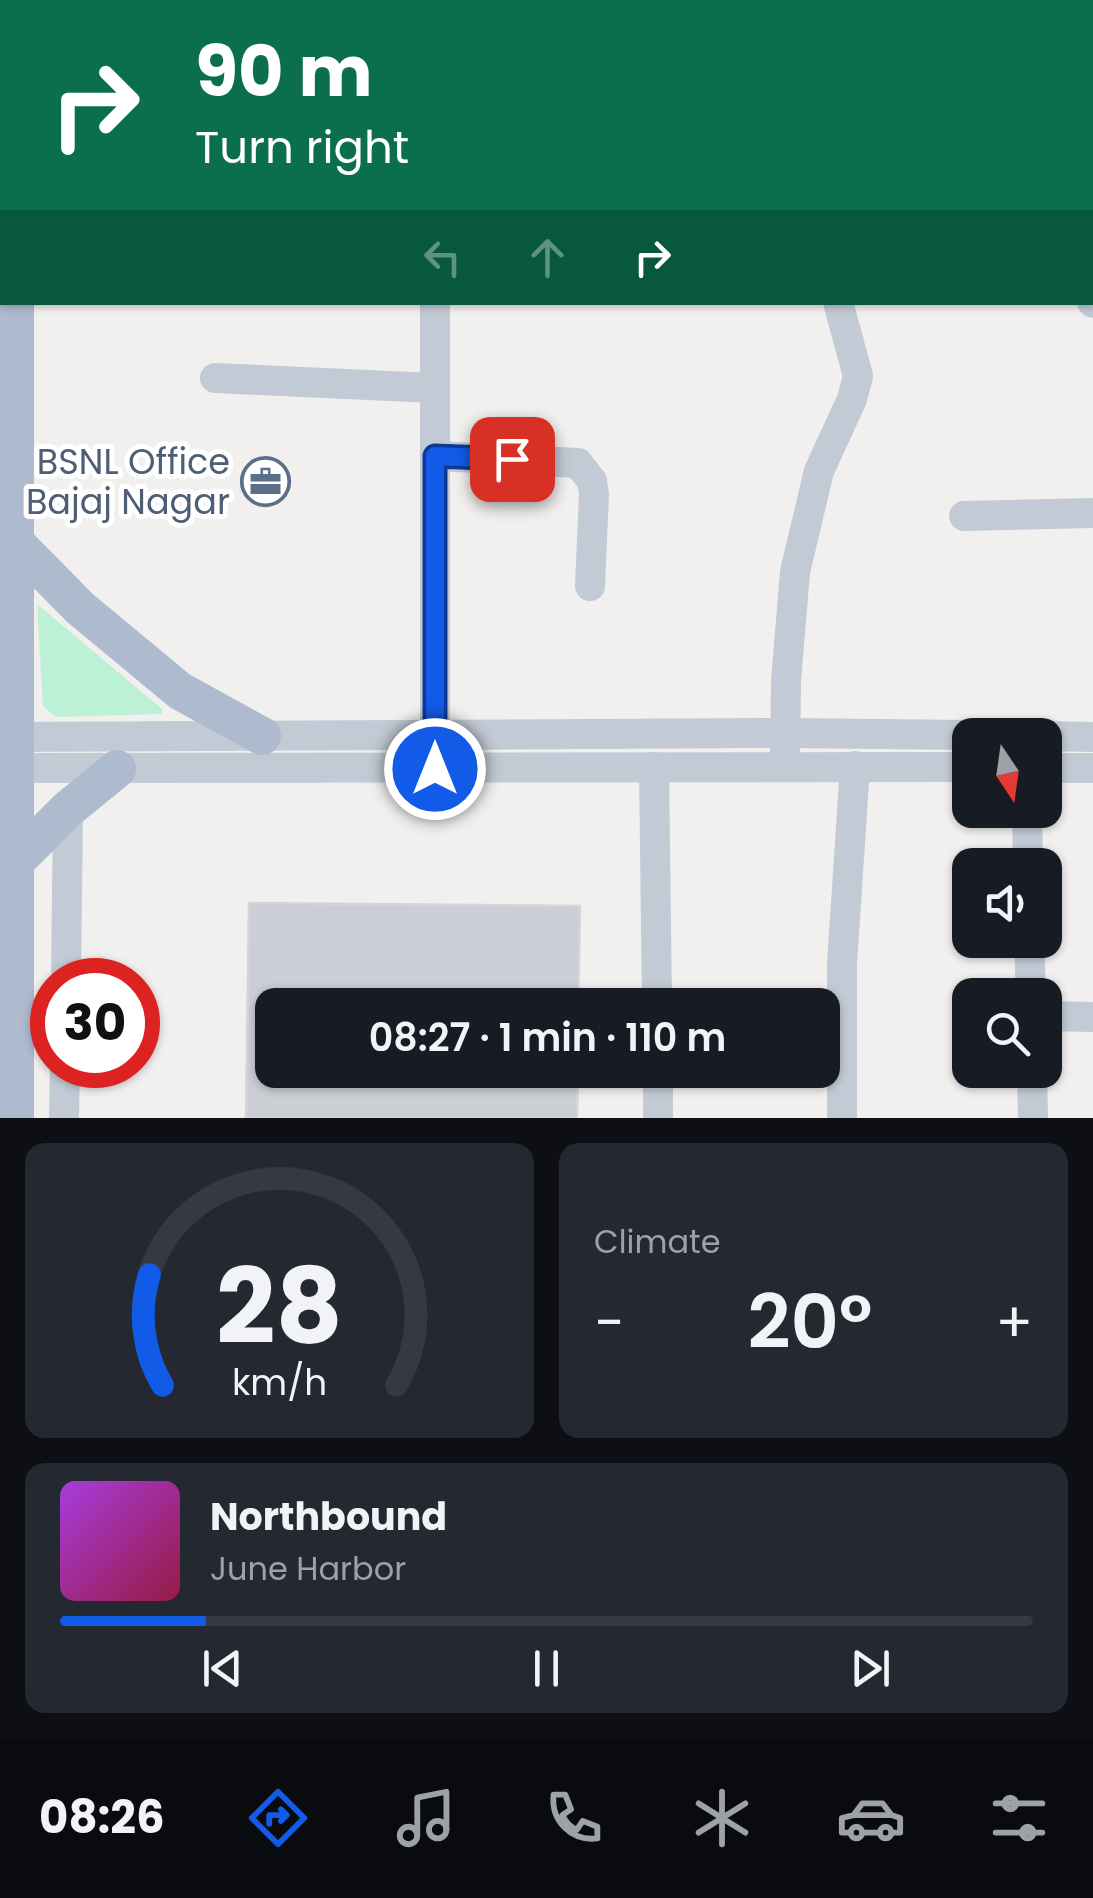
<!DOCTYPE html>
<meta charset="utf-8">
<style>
:root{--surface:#171b24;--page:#242831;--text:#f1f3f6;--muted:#9ea1a6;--line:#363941;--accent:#125be9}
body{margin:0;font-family:Poppins,sans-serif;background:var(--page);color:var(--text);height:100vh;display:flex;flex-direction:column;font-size:38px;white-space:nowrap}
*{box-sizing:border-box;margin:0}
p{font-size:32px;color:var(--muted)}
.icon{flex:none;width:55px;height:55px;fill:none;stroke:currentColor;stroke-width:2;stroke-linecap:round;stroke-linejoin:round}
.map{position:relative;height:1118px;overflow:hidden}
.sheet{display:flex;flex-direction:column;gap:25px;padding:25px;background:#0d0f14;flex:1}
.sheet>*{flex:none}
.hud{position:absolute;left:0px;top:0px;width:1095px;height:305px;box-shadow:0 2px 8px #0004;background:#0b6e4f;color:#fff;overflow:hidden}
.needle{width:65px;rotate:167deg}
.tools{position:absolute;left:952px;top:718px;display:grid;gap:20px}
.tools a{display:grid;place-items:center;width:110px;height:110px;border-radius:20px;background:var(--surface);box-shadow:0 2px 8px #0004;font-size:50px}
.speed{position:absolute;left:30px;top:958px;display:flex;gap:20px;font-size:50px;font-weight:700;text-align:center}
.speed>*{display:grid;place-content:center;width:130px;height:130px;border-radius:50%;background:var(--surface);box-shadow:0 2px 8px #0004;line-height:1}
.speed .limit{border:15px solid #d22;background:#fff;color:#111}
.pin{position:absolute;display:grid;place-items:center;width:85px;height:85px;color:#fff;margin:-42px;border-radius:20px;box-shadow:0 5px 15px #0006}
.me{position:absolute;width:110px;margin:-55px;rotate:0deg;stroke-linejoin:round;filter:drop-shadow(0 0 8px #0008)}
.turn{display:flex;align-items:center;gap:35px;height:210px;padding:0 30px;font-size:45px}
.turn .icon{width:130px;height:130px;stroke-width:2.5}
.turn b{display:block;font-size:70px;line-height:85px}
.lanes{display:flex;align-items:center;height:95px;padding:0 30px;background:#0003;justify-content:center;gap:50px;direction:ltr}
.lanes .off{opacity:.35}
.big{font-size:75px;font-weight:600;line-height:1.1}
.sheet .card{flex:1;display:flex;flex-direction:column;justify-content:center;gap:15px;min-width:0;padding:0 35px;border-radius:20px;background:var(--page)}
.sheet .dial{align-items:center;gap:0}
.dial svg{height:260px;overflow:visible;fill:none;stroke:var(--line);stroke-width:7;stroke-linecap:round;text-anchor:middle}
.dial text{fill:var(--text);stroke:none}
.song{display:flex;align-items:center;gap:30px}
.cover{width:120px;height:120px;border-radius:15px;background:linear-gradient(135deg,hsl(280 70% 55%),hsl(340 70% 35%))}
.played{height:10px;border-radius:5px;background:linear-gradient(90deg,var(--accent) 15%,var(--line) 15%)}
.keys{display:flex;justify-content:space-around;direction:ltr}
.heat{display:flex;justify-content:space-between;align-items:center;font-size:55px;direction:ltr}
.sheet .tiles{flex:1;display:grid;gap:25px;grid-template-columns:1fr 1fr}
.card:last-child{grid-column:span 2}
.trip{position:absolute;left:255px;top:988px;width:585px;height:100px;border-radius:20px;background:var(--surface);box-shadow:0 2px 8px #0004;font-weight:600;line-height:100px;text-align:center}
.menu{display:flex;height:160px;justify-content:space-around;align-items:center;background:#090b0e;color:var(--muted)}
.menu .icon{width:70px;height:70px}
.menu .active{color:var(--accent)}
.menu b{font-size:45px;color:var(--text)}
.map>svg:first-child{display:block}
.green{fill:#bcf1d5}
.building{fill:#cbced4;stroke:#d3d5db;stroke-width:2.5}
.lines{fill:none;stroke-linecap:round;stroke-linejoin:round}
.path{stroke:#73d0ab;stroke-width:4;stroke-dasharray:8 5;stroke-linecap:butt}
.minor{stroke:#c2cad5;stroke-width:30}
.major{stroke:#aebbcf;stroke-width:38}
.route-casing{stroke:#0c3b97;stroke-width:25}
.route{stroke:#125be9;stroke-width:18}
.labels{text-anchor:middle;stroke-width:10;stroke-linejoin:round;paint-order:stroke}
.service-label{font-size:35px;fill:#4e5e75;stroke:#fff;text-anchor:end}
</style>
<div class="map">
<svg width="1093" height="1118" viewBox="0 0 1093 1118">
<rect width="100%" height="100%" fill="#f2efef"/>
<!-- green -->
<polygon class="green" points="37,604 162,709 162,714 56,717 43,706"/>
<!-- building -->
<polygon class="building" points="249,903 580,906 578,1005 272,1005 272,1070 578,1070 577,1118 246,1118"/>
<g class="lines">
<!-- path -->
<polyline class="path" points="313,2 313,0"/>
<!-- minor -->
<g class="minor">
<polyline points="709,0 710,2"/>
<polyline points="960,0 961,2"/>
<polyline points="1092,95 1093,95"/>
<polyline points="435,302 435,756"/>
<polyline points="1092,302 1093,303"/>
<polyline points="215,378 434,388"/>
<polyline points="435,456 578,463 592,481 594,494 590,586"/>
<polyline points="964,516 1093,513"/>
<polyline points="1045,736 1093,737"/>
<polyline points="0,737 785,733 970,735"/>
<polyline points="785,753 786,681 795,572 819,471 852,399 858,376 838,302"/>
<polyline points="654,767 657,1005"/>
<polyline points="0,768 970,767"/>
<polyline points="1045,768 1093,768"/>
<polyline points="1027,810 1028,865"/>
<polyline points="1029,940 1031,995"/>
<polyline points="66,980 68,809"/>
<polyline points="1045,1016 1093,1017"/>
<polyline points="658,1070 658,1118"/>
<polyline points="1032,1070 1033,1118"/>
<polyline points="64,1118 65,1065"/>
<polyline points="842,1118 842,964 855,766"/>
</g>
<!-- major -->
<g class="major">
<polyline points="15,2 15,0"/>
<polyline points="15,302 15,1118"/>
<polyline points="14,541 80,608 180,691 262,736"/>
<polyline points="14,863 68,809 117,769"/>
</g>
</g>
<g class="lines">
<defs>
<polyline id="route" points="435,769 435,456 512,459"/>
</defs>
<!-- route casing -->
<use href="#route" class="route-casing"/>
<!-- route -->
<use href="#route" class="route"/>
</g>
<!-- icons -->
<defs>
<symbol id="office-ring" viewBox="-11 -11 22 22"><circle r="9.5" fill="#fff" stroke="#5c6f8a" stroke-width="1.5"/><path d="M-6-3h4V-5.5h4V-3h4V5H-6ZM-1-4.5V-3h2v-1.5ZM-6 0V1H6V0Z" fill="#5c6f8a"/></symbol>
</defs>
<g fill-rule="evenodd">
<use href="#office-ring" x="238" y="454" width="55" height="55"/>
</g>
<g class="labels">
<!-- service labels -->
<g class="service-label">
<text x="230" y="474">BSNL Office<tspan x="230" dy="40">Bajaj Nagar</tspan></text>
</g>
</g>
</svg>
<div class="tools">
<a><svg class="needle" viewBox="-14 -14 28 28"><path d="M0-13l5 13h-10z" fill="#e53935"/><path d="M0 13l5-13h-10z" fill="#9ea1a6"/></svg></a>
<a><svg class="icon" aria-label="sound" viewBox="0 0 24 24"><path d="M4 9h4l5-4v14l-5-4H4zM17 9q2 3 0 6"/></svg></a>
<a><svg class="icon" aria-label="search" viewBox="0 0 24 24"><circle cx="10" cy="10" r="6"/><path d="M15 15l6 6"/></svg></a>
</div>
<div class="speed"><div class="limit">30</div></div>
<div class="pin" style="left:512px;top:459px;background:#d93025"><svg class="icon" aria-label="arrive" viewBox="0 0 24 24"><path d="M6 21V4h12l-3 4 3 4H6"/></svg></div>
<svg class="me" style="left:435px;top:769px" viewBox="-20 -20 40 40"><circle r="17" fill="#125be9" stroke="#fff" stroke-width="3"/><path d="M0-11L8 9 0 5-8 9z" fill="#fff"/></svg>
<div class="trip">08:27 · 1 min · 110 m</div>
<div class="hud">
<div class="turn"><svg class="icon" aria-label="right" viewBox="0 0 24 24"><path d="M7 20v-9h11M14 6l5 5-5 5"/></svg><div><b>90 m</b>Turn right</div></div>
<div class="lanes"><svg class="icon off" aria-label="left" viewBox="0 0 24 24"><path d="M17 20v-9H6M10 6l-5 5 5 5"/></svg><svg class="icon off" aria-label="ahead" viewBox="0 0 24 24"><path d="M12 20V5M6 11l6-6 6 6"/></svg><svg class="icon" aria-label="right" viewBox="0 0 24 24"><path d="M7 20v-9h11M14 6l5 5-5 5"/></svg></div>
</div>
</div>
<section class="sheet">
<div class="tiles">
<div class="card dial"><svg viewBox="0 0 100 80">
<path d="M14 69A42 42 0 1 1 86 69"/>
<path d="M14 69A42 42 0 0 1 10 35" stroke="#125be9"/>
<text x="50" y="56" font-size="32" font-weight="700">28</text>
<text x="50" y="72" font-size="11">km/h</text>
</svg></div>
<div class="card"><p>Climate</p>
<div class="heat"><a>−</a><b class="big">20°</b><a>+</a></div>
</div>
<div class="card">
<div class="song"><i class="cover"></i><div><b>Northbound</b><p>June Harbor</p></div></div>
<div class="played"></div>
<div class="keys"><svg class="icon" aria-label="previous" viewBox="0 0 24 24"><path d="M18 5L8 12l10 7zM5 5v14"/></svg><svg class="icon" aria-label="pause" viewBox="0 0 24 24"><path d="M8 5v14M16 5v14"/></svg><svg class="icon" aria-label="next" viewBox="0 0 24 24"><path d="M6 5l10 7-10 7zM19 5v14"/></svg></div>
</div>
</div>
</section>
<nav class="menu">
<b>08:26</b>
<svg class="icon active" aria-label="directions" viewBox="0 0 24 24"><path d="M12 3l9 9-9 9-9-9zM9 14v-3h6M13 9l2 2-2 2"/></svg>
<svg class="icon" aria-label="music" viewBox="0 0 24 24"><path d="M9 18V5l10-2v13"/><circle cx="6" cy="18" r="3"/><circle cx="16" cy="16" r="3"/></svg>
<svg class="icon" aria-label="phone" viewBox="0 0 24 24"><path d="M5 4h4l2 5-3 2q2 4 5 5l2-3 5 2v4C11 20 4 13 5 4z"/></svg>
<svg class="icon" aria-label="climate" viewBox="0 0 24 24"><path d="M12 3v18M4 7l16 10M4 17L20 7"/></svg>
<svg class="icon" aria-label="car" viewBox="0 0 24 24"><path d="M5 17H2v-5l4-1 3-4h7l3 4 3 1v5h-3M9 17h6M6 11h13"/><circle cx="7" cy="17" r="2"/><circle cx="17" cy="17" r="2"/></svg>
<svg class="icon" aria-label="filters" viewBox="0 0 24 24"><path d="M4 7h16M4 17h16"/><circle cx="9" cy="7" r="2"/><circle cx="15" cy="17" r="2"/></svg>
</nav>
